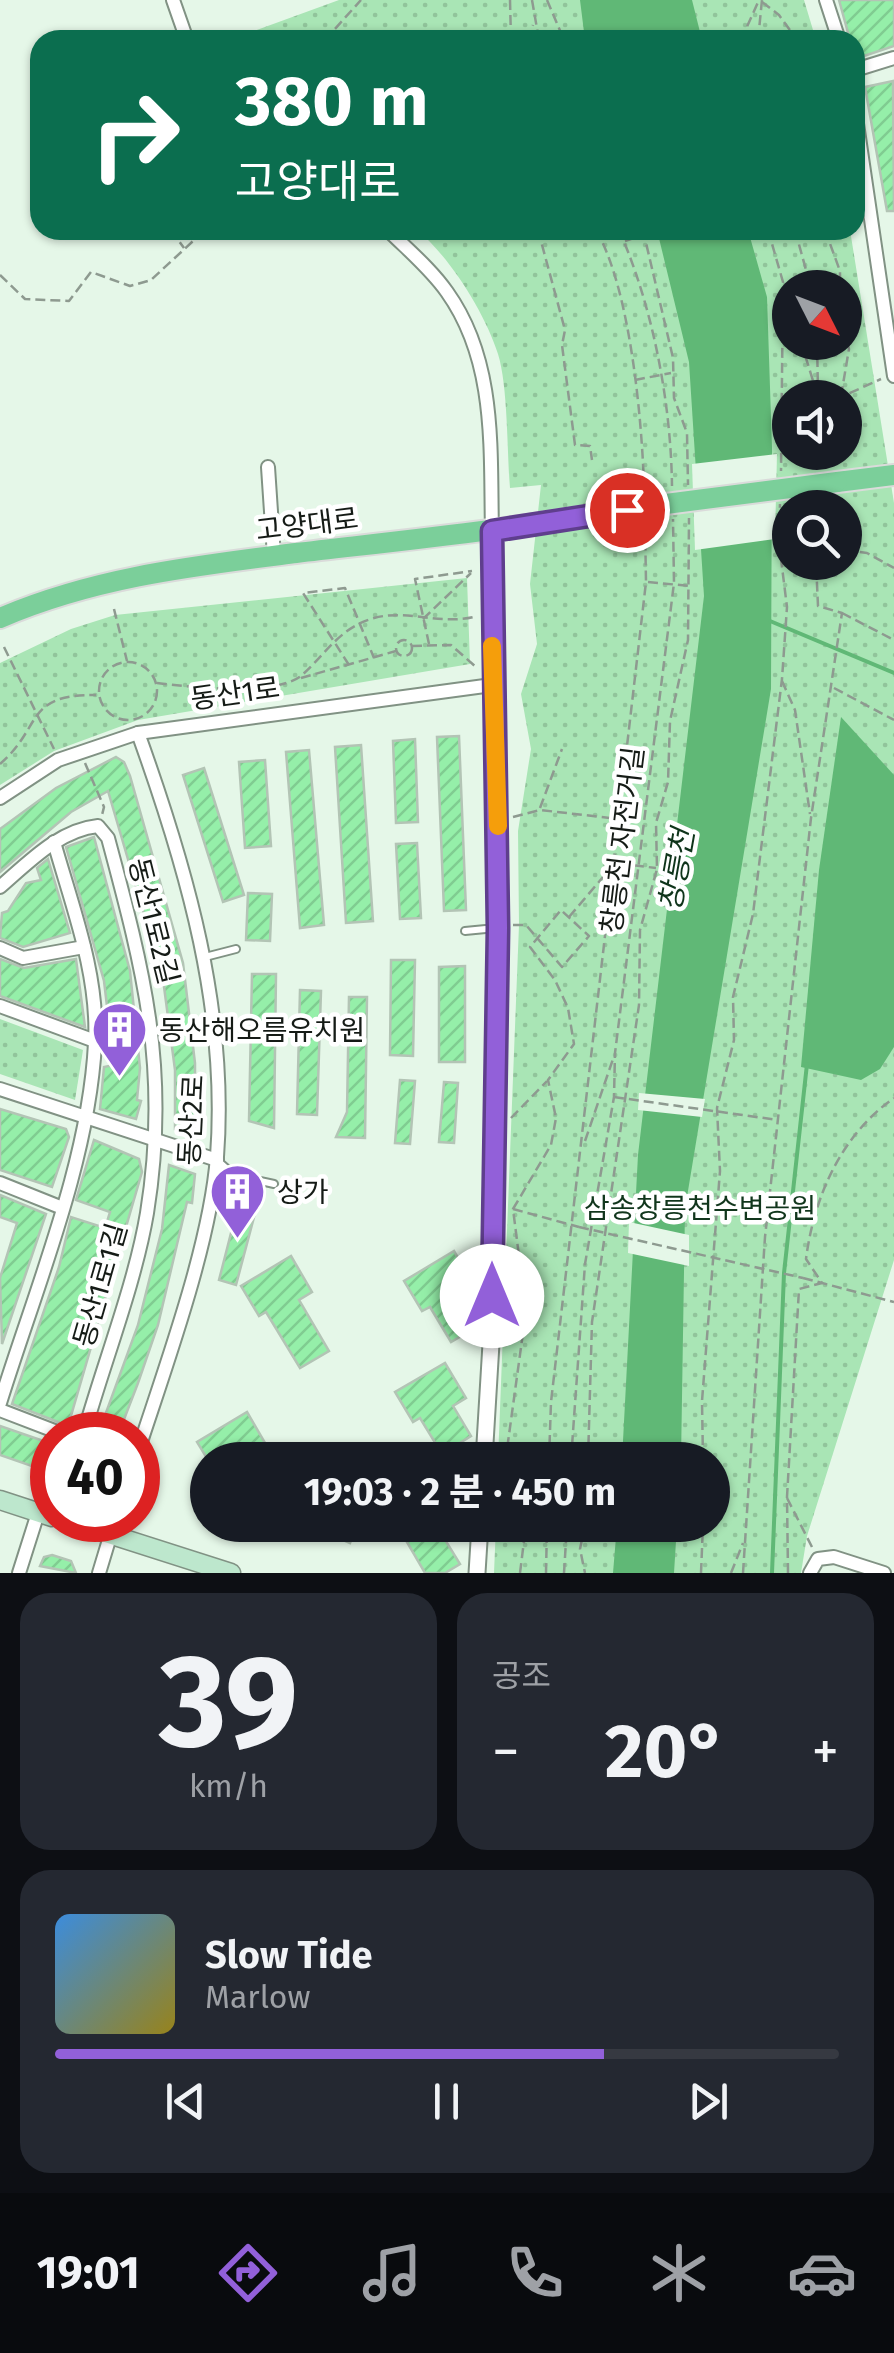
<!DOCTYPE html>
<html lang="ko">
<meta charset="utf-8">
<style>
:root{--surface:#171b24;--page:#242831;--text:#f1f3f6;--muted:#9ea1a6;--line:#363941;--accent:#9260d9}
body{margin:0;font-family:"Fira Sans","Noto Sans KR",sans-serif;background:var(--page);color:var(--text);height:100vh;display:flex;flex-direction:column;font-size:38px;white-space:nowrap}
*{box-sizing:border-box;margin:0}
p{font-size:32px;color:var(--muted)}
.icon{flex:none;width:55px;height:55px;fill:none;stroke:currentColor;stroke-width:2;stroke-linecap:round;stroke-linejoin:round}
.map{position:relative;height:1573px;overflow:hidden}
.drawer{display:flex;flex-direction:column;gap:20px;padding:20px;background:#0d0f14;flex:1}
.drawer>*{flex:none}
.guide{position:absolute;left:30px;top:30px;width:835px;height:210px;border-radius:30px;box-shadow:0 2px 8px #0004;background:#0b6e4f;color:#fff;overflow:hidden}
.needle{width:65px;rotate:132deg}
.controls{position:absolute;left:772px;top:270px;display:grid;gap:20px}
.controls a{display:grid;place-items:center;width:90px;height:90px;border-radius:50%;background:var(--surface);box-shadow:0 2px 8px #0004;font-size:50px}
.speed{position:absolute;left:30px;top:1412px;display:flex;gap:20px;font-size:50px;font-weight:700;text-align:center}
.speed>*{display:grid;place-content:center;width:130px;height:130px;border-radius:50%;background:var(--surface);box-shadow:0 2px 8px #0004;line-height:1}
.speed .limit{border:15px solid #d22;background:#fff;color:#111}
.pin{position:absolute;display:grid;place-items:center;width:85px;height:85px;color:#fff;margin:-42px;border:5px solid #fff;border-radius:50%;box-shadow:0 2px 10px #0007}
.me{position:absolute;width:110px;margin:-55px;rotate:0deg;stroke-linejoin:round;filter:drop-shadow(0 0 8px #0008)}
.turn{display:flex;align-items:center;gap:35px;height:210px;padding:0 40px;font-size:45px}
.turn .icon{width:130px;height:130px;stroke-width:2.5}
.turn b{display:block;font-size:70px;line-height:85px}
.big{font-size:75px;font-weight:700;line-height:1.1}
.drawer .card{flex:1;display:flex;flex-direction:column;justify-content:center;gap:15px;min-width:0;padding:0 35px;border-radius:30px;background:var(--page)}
.drawer .dial{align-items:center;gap:0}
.dial b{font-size:130px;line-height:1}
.song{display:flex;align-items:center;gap:30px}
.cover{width:120px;height:120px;border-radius:15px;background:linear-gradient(135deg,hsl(210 70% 55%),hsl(50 70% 35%))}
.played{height:10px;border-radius:5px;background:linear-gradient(90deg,var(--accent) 70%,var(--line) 70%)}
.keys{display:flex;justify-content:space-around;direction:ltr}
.heat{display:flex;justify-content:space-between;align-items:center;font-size:55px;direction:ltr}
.drawer .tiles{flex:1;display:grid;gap:20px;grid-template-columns:1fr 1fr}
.card:last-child{grid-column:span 2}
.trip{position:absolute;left:190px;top:1442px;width:540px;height:100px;border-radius:50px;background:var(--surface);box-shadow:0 2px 8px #0004;font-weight:700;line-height:100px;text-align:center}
.tab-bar{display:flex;height:160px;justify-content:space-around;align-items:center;background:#090b0e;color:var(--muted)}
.tab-bar .icon{width:70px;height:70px}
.tab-bar .selected{color:var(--accent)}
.tab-bar b{font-size:45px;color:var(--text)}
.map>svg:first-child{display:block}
.park{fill:url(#park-dots);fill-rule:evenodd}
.water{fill:#60b876}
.pier{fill:#e5f7e8}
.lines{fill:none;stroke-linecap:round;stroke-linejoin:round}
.stream{stroke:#60b876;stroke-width:4}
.building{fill:url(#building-hatch);stroke:#b3c4b5;stroke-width:2.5}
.service-casing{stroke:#819284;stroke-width:10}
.minor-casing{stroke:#819284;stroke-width:16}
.tertiary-casing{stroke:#819284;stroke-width:19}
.secondary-casing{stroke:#819284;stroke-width:21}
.primary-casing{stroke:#dadbda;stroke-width:24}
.path{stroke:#8e9a90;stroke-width:2.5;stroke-dasharray:10 5;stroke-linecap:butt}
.service{stroke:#fff;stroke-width:6}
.minor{stroke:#fff;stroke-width:12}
.tertiary{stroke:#fff;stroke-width:15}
.secondary{stroke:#bde7cd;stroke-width:18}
.primary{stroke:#7bcf9a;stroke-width:20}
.primary-bridge-casing{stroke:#dadbda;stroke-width:24;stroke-linecap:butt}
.path-bridge{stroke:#8e9a90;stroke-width:2.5;stroke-dasharray:10 5;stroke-linecap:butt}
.primary-bridge{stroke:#7bcf9a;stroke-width:20}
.route-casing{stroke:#5f3e8d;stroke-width:25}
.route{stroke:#9260d9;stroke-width:18}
.slow{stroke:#f59e0b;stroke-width:18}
.labels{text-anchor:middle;stroke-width:9;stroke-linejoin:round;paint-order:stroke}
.street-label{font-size:28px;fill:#151b16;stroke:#fff}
.poi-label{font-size:28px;fill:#151b16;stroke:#fff;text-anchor:start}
.park-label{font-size:28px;fill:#11361c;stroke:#fff}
.water-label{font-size:30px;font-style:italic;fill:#0f341a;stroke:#fff}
</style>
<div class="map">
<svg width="894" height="1573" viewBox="0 0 894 1573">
<defs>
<pattern id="park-dots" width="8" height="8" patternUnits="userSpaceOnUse" patternTransform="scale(2.5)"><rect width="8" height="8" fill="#a9e5b5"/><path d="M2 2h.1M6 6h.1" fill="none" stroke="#91c49b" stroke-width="1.8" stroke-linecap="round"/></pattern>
<pattern id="building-hatch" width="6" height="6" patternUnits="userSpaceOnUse" patternTransform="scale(2.5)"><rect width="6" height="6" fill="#95efa9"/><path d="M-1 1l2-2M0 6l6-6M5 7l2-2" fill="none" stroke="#80cc91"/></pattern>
</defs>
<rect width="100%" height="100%" fill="#e5f7e8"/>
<!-- park -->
<g class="park">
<polygon points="339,0 804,0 816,40 229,40"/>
<path d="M417 230H850L894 503V1260L807 1536 801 1573H494L496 1525H712V1460H498L519 925 518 831 531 749 521 694 537 644 530 584 541 485 510 488C507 451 508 386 498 354 485 313 450 257 417 230ZM790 288H845V342H790ZM790 398H845V452H790ZM790 508H845V562H790Z"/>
<polygon points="467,578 470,664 138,720 54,751 0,785 0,663 71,629 115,615"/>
<polygon points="0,1019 83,1050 75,1100 0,1074"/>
</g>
<!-- water -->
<g class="water">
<polygon points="580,0 692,0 702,40 585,40"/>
<polygon points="657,230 748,230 767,297 772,448 771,689 685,1209 681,1460 622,1460 638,1155 704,596 689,362"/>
<polygon points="841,717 894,775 894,1047 880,1069 861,1080 801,1067 819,870"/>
<polygon points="617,1525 677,1525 674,1573 613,1573"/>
</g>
<!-- pier -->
<g class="pier">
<polygon points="777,454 775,539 695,550 692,464"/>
<polygon points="639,1093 705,1099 702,1117 638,1110"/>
<polygon points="629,1222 689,1235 689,1266 628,1253"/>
</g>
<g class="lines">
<!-- stream -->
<g class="stream">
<polyline points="770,621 894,673"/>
<polyline points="772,1573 784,1273 807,1064"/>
</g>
</g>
<!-- building -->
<g class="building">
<polygon points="839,0 894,0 894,46 855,59 855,40 850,40"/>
<polygon points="893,81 894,211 887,211 865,87"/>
<polygon points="459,736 466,910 444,911 437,737"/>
<polygon points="415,739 418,822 396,823 393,741"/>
<polygon points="361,745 373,921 346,923 335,747"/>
<polygon points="309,750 324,925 300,928 286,752"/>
<polygon points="116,757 124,762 130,776 183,963 195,1063 195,1129 175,1129 175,1070 163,979 108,791 71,812 0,872 0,829 56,788"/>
<polygon points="265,760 271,846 245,848 239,762"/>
<polygon points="204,768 244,895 223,902 183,775"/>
<polygon points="94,837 130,971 140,1068 137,1100 141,1101 136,1119 100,1109 104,1067 114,1065 104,981 66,847"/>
<polygon points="417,843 421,918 400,919 396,844"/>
<polygon points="48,859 70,933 23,947 0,938 2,913 8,911 26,883 41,880 37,868"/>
<polygon points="248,893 272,894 270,941 246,940"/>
<polygon points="0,959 24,968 76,959 85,1027 0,996"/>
<polygon points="391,960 415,960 413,1056 390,1055"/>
<polygon points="465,966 465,1062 439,1062 439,967"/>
<polygon points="252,974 276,974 274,1128 249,1121"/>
<polygon points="300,990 321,991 317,1115 297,1114"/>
<polygon points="349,997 367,997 365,1138 336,1137 347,1112"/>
<polygon points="400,1080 415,1081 410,1144 395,1143"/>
<polygon points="444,1082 458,1083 454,1143 439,1142"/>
<polygon points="0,1109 66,1129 69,1137 52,1187 0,1170"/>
<polygon points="94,1140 139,1159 142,1172 68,1426 12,1404 59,1267 71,1217 105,1228 110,1212 76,1200"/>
<polygon points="169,1165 195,1174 192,1203 187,1202 158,1325 138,1383 118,1435 108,1435 99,1432 138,1325 162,1229"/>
<polygon points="0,1195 46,1214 2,1344 0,1278 17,1223 0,1217"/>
<polygon points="240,1198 258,1202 236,1285 219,1280"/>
<polygon points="454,1251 475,1287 462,1294 480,1325 451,1342 430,1307 422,1311 404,1281"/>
<polygon points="291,1256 312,1292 299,1300 329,1351 300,1368 266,1312 259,1316 241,1286"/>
<polygon points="445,1363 466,1398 453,1406 471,1436 442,1454 420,1418 413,1422 395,1392"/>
<polygon points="247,1412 268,1448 255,1456 258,1460 208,1460 197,1442"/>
<polygon points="0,1426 52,1444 52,1473 0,1455"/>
<polygon points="309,1525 357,1525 350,1543"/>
<polygon points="397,1525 436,1525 460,1564 445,1573 425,1573"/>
<polygon points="52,1555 71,1561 76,1573 40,1566 44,1557"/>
</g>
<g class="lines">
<defs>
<g id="service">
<polyline points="465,931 496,928"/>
<polyline points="205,957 236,949"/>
<polyline points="218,1161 234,1175 274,1184"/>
</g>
<g id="minor">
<polyline points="173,0 187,40"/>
<polyline points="826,0 839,40"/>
<polyline points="855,70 894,58"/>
<polyline points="855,110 894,376"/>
<path d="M388 230C408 250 431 269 447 292 497 362 490 450 492 531"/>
<polyline points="268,467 274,556"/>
<polyline points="0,798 58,760 138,733 492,685"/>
<path d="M0 887C29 862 59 830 98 826L108 838C144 972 170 1071 147 1213 135 1284 104 1362 84 1433L76 1435"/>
<polyline points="0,948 23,958 84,947"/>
<polyline points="0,1006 95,1041"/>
<polyline points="0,1089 217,1160"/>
<polyline points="0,1183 60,1207"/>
<path d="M0 1403C35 1290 89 1162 95 1043 99 975 72 906 54 842"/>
<polyline points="0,1410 65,1435"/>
<path d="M138 1451C166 1365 210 1245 217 1157 228 1011 187 869 138 733"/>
<polyline points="19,1573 38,1513"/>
<polyline points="99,1573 115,1520"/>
<polyline points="810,1573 818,1559 834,1557 884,1573"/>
</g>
<g id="tertiary">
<polyline points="484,1460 492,1327 498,915 492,531"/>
<polyline points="477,1573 480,1525"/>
</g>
<g id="secondary">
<polyline points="0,1500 52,1517"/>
<polyline points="65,1520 231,1573"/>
</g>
<g id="primary">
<polyline points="837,482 894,475"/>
<path d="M0 618C95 577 194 566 296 553 407 540 517 529 627 509"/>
</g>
</defs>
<!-- service casing -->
<use href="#service" class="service-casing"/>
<!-- minor casing -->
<use href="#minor" class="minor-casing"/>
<!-- tertiary casing -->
<use href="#tertiary" class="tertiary-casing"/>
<!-- secondary casing -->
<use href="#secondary" class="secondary-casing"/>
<!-- primary casing -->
<use href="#primary" class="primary-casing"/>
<!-- path -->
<g class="path">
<polyline points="510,0 511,40"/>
<polyline points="532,0 539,40"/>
<polyline points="547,0 564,40"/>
<polyline points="762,2 779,15 797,40"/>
<polyline points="325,40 361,0"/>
<polyline points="528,40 533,25"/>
<polyline points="741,40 759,0"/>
<polyline points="758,40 762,0"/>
<polyline points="171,230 184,248"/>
<polyline points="538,230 565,330 562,345 575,445 590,446 592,460"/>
<path d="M596 230C630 288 642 419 644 487"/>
<path d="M619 230C653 307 671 403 672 486"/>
<polyline points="643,230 673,358 674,398 687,433 688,485"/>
<polyline points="768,230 783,282 781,471"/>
<polyline points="795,230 811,288"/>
<polyline points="825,230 840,271 840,288"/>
<polyline points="625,241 659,230"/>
<polyline points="0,275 25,299 69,301 91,272 130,286 151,280 205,230"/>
<polyline points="785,288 790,304"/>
<polyline points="801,342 818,397 841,397 881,379"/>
<polyline points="817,342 818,391"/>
<polyline points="635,380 671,373"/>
<polyline points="841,396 849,349 845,334"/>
<polyline points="817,466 817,452"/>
<polyline points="851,520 853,548"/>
<polyline points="780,543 790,545"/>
<polyline points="845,550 867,553 894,568"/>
<polyline points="648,582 690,586"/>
<polyline points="114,609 127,661"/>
<polyline points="842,613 894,640"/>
<polyline points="423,619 471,573"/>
<circle cx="404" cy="648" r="8"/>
<polyline points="429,644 415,579 472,571"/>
<polyline points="412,646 451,645 476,667"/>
<polyline points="4,647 54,749"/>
<circle cx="128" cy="691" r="29"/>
<polyline points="349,665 303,593 345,588 374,658"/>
<polyline points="301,678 396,651"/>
<polyline points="782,681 795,710 810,814"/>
<path d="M157 683C189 687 277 697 302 675 327 653 339 628 374 618 407 609 439 625 474 617"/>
<polyline points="834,688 894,720"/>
<polyline points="85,763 104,807 102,815"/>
<path d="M0 764C43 727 24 694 96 695"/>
<polyline points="540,808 562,749"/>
<polyline points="513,817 540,810 619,819"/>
<polyline points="569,917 615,863 656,868"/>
<polyline points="513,925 526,925 562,967 589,936 561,910 530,947 555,980 568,1008 574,1044 548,1080 556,1118 551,1145 513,1209 526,1311 508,1442 515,1460"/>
<polyline points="614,1097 778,1120"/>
<polyline points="511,1118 547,1081"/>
<polyline points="585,1141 613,1059"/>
<polyline points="513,1209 579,1227"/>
<polyline points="803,1278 894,1302"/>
<polyline points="549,1460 551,1402 646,582 645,525"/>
<polyline points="571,1460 585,1264 614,1097 615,1053 674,583 673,519"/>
<polyline points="588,1460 592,1322 639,1005 640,930 657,869 656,823 668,782 670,721 688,640 689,518"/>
<polyline points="703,1460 702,1401 720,1171 717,1108 734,1040 733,997 753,914 782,679 787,607 779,543 780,504"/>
<polyline points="787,1498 813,1549"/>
<polyline points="585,1525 580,1549 585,1573"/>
<polyline points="520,1573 526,1525"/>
<polyline points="546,1573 547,1525"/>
<polyline points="564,1573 567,1525"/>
<polyline points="701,1573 703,1525"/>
<polyline points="731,1573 743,1543"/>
<polyline points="743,1573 765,1237 811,818 842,613 818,606 816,562"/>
<path d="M788 1573 787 1497 799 1289 822 1283 806 1259C814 1197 841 1135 894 1098"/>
</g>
<!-- service -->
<use href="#service" class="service"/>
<!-- minor -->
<use href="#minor" class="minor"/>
<!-- tertiary -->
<use href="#tertiary" class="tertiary"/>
<!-- secondary -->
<use href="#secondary" class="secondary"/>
<!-- primary -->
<use href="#primary" class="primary"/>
<defs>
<polyline id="primary-bridge" points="627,509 837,482"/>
</defs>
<!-- primary-bridge casing -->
<use href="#primary-bridge" class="primary-bridge-casing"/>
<!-- path-bridge -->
<polyline class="path-bridge" points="579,1227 803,1278"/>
<!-- primary-bridge -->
<use href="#primary-bridge" class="primary-bridge"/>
</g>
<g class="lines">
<defs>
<polyline id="route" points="492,1296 498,928 492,531 627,510"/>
</defs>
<!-- route casing -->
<use href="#route" class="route-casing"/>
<!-- route -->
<use href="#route" class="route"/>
<!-- slow -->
<polyline class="slow" points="492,646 498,826"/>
</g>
<!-- icons -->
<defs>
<symbol id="building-pin" viewBox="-11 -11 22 30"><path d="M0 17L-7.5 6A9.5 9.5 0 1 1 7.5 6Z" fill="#9260d9" stroke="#fff"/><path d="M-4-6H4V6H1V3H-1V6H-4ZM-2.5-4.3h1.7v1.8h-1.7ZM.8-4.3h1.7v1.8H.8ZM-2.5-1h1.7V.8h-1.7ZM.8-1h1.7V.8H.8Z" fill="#fff"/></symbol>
</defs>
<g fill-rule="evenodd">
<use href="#building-pin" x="88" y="998" width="63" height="86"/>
<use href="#building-pin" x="206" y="1160" width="63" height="86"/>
</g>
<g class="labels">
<!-- street labels -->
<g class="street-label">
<text transform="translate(307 524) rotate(-7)" y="10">고양대로</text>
<text transform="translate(235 693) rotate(-8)" y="10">동산1로</text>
<text transform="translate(622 840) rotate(-83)" y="10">창릉천 자전거길</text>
<text transform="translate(154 921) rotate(76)" y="10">동산1로2길</text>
<text transform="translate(191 1120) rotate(-87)" y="10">동산2로</text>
<text transform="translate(100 1285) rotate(-74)" y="10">동산1로1길</text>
</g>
<!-- poi labels -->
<g class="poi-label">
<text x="159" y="1040">동산해오름유치원</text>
<text x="277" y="1202">상가</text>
</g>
<!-- park labels -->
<g class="park-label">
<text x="700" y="1218">삼송창릉천수변공원</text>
</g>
<!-- water labels -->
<g class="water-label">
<text transform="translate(677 870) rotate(-80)" y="10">창릉천</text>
</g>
</g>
</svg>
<div class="controls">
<a><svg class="needle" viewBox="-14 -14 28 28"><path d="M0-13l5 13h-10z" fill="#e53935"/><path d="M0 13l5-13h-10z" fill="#9ea1a6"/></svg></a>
<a><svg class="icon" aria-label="sound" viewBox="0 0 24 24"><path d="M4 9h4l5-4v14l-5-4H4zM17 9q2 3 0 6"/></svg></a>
<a><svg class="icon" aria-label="search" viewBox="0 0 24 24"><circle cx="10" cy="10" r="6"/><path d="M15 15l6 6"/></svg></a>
</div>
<div class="speed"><div class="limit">40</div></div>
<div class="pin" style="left:627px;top:510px;background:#d93025"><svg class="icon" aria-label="arrive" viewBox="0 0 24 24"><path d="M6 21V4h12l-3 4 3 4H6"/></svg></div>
<svg class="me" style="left:492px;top:1296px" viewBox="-20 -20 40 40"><circle r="19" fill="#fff"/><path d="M0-13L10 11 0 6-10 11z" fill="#9260d9"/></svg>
<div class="trip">19:03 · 2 분 · 450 m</div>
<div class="guide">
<div class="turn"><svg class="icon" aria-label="right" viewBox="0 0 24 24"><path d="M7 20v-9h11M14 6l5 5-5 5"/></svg><div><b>380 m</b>고양대로</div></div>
</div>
</div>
<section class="drawer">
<div class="tiles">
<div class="card dial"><b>39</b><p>km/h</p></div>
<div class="card"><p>공조</p>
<div class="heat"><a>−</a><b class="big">20°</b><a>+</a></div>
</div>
<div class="card">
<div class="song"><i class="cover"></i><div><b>Slow Tide</b><p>Marlow</p></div></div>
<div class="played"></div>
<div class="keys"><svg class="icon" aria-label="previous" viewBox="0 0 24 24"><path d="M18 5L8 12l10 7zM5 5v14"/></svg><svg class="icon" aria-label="pause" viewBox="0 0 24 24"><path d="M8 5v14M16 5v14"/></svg><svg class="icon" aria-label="next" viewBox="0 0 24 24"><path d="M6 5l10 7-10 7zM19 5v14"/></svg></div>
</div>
</div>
</section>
<nav class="tab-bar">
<b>19:01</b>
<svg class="icon selected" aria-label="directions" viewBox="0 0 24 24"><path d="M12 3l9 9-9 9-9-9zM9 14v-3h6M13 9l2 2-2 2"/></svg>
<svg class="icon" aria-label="music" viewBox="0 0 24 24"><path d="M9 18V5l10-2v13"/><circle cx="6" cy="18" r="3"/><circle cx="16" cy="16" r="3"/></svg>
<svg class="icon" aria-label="phone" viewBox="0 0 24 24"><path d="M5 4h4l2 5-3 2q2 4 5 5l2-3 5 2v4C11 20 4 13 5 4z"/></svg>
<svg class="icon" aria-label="climate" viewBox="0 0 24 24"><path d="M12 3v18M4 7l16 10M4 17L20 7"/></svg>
<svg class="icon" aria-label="car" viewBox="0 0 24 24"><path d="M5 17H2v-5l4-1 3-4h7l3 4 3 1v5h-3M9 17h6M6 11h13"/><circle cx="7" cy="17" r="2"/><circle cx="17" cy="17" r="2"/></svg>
</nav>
